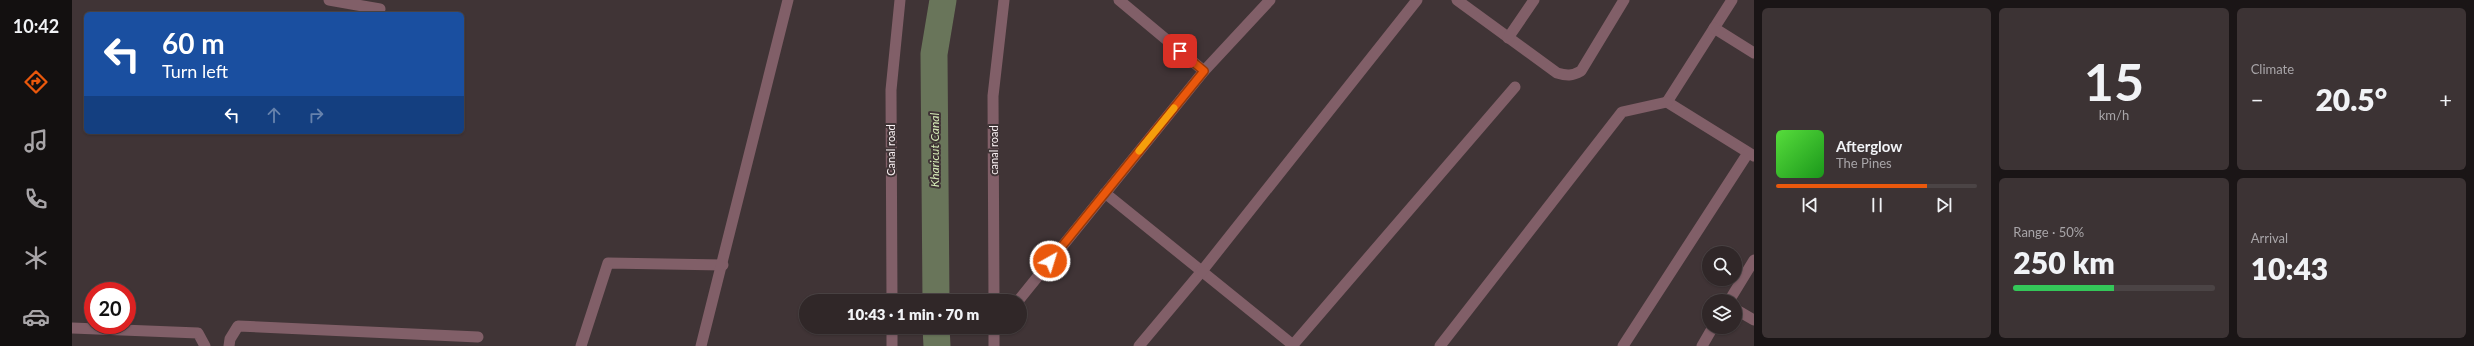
<!DOCTYPE html>
<meta charset="utf-8">
<style>
:root{--surface:#302728;--page:#3c3334;--text:#f1f3f6;--muted:#a8a5a8;--line:#4b4445;--accent:#ea580c}
body{margin:0;font-family:Lato,sans-serif;background:var(--page);color:var(--text);height:100vh;display:flex;flex-direction:column;font-size:15px;white-space:nowrap}
*{box-sizing:border-box;margin:0}
p{font-size:13px;color:var(--muted)}
.icon{flex:none;width:22px;height:22px;fill:none;stroke:currentColor;stroke-width:2;stroke-linecap:round;stroke-linejoin:round}
.map{position:relative;flex:1;overflow:hidden}
.details{display:flex;flex-direction:column;gap:8px;padding:8px;background:#1a1516;width:720px}
.details>*{flex:none}
.banner{position:absolute;left:12px;top:12px;width:380px;height:122px;border-radius:6px;box-shadow:0 1px 3px #0004,0 0 0 1px var(--line);background:#1a4fa0;color:#fff;overflow:hidden}
.buttons{position:absolute;left:1630px;top:246px;display:grid;gap:8px}
.buttons a{display:grid;place-items:center;width:40px;height:40px;border-radius:50%;background:var(--surface);box-shadow:0 1px 3px #0004,0 0 0 1px var(--line);font-size:20px}
.speed{position:absolute;left:12px;top:282px;display:flex;gap:8px;font-size:20px;font-weight:700;text-align:center}
.speed>*{display:grid;place-content:center;width:52px;height:52px;border-radius:50%;background:var(--surface);box-shadow:0 1px 3px #0004,0 0 0 1px var(--line);line-height:1}
.speed .limit{border:6px solid #d22;background:#fff;color:#111}
.pin{position:absolute;display:grid;place-items:center;width:34px;height:34px;color:#fff;margin:-17px;border-radius:8px;box-shadow:0 2px 6px #0006}
.me{position:absolute;width:44px;margin:-22px;rotate:39deg;stroke-linejoin:round;filter:drop-shadow(0 0 3px #0008)}
.turn{display:flex;align-items:center;gap:14px;height:84px;padding:0 12px;font-size:18px}
.turn .icon{width:52px;height:52px;stroke-width:2.5}
.turn b{display:block;font-size:28px;line-height:34px}
.lanes{display:flex;align-items:center;height:38px;padding:0 12px;background:#0003;justify-content:center;gap:20px;direction:ltr}
.lanes .off{opacity:.35}
.big{font-size:30px;font-weight:800;line-height:1.1}
.details .card{flex:1;display:flex;flex-direction:column;justify-content:center;gap:6px;min-width:0;padding:0 14px;border-radius:6px;background:var(--page)}
.details .dial{align-items:center;gap:0}
.dial b{font-size:52px;line-height:1}
.song{display:flex;align-items:center;gap:12px}
.cover{width:48px;height:48px;border-radius:6px;background:linear-gradient(135deg,hsl(110 70% 55%),hsl(120 70% 35%))}
.played{height:4px;border-radius:2px;background:linear-gradient(90deg,var(--accent) 75%,var(--line) 75%)}
.keys{display:flex;justify-content:space-around;direction:ltr}
.heat{display:flex;justify-content:space-between;align-items:center;font-size:22px;direction:ltr}
.charge{height:6px;border-radius:3px;background:linear-gradient(90deg,#34c759 50%,var(--line) 0)}
.details .tiles{flex:1;display:grid;gap:8px;grid-template-columns:repeat(3,1fr)}
.card:first-child{grid-row:span 2}
.trip{position:absolute;left:727px;top:294px;width:228px;height:40px;border-radius:20px;background:var(--surface);box-shadow:0 1px 3px #0004,0 0 0 1px var(--line);font-weight:800;line-height:40px;text-align:center}
main{display:flex;flex:1;min-height:0}
.dock{display:flex;flex-direction:column;width:72px;justify-content:space-around;align-items:center;background:#131010;color:var(--muted)}
.dock .icon{width:28px;height:28px}
.dock .selected{color:var(--accent)}
.dock b{font-size:18px;color:var(--text)}
.map>svg:first-child{display:block}
.lines{fill:none;stroke-linecap:round;stroke-linejoin:round}
.canal{stroke:#69755a;stroke-width:27}
.service{stroke:#815f68;stroke-width:11}
.minor{stroke:#815f68;stroke-width:11}
.tertiary{stroke:#815f68;stroke-width:11}
.route-casing{stroke:#983908;stroke-width:10}
.route{stroke:#ea580c;stroke-width:7}
.slow{stroke:#f59e0b;stroke-width:7}
.labels{text-anchor:middle;stroke-width:4;stroke-linejoin:round;paint-order:stroke}
.street-label{font-size:11px;fill:#faf2f4;stroke:#403436}
.water-label{font-size:12px;font-style:italic;fill:#d3e9b5;stroke:#403436}
</style>
<main>
<nav class="dock">
<b>10:42</b>
<svg class="icon selected" aria-label="directions" viewBox="0 0 24 24"><path d="M12 3l9 9-9 9-9-9zM9 14v-3h6M13 9l2 2-2 2"/></svg>
<svg class="icon" aria-label="music" viewBox="0 0 24 24"><path d="M9 18V5l10-2v13"/><circle cx="6" cy="18" r="3"/><circle cx="16" cy="16" r="3"/></svg>
<svg class="icon" aria-label="phone" viewBox="0 0 24 24"><path d="M5 4h4l2 5-3 2q2 4 5 5l2-3 5 2v4C11 20 4 13 5 4z"/></svg>
<svg class="icon" aria-label="climate" viewBox="0 0 24 24"><path d="M12 3v18M4 7l16 10M4 17L20 7"/></svg>
<svg class="icon" aria-label="car" viewBox="0 0 24 24"><path d="M5 17H2v-5l4-1 3-4h7l3 4 3 1v5h-3M9 17h6M6 11h13"/><circle cx="7" cy="17" r="2"/><circle cx="17" cy="17" r="2"/></svg>
</nav>
<div class="map">
<svg width="1682" height="346" viewBox="0 0 1682 346">
<rect width="100%" height="100%" fill="#403436"/>
<g class="lines">
<!-- canal -->
<g class="canal">
<polyline points="864,301 862,54 871,0"/>
<polyline points="864,327 865,346"/>
</g>
<!-- service -->
<g class="service">
<polyline points="1047,0 1132,71"/>
<polyline points="1033,193 1221,345"/>
<polyline points="946,301 1132,71 1198,0"/>
<polyline points="1067,346 1130,271 1345,0"/>
<polyline points="1220,346 1443,87"/>
</g>
<!-- minor -->
<g class="minor">
<polyline points="257,0 308,9"/>
<path d="M1385 0 1485 73C1495 76 1500 76 1509 71L1552 0"/>
<polyline points="1660,0 1595,102 1682,156"/>
<polyline points="1642,28 1682,53"/>
<polyline points="1436,38 1462,0"/>
<polyline points="922,301 921,96 932,0"/>
<polyline points="1657,301 1682,260"/>
<polyline points="1663,309 1682,320"/>
<polyline points="922,327 922,346"/>
<polyline points="0,328 126,333 133,346"/>
<polyline points="157,346 158,339 166,326 406,337"/>
<polyline points="509,346 536,263 651,265"/>
<polyline points="629,346 716,0"/>
<polyline points="1368,346 1550,112 1595,102"/>
<polyline points="1551,346 1676,153"/>
<polyline points="1630,346 1641,327"/>
</g>
<!-- tertiary -->
<g class="tertiary">
<polyline points="820,301 819,90 828,0"/>
<polyline points="820,327 820,346"/>
</g>
</g>
<g class="lines">
<defs>
<polyline id="route" points="978,261 1132,71 1108,51"/>
</defs>
<!-- route casing -->
<use href="#route" class="route-casing"/>
<!-- route -->
<use href="#route" class="route"/>
<!-- slow -->
<polyline class="slow" points="1067,151 1102,108"/>
</g>
<g class="labels">
<!-- street labels -->
<g class="street-label">
<text transform="translate(819 150) rotate(-90)" y="4">Canal road</text>
<text transform="translate(922 150) rotate(-90)" y="4">canal road</text>
</g>
<!-- water labels -->
<g class="water-label">
<text transform="translate(863 150) rotate(-90)" y="4">Kharicut Canal</text>
</g>
</g>
</svg>
<div class="buttons">
<a><svg class="icon" aria-label="search" viewBox="0 0 24 24"><circle cx="10" cy="10" r="6"/><path d="M15 15l6 6"/></svg></a>
<a><svg class="icon" aria-label="layers" viewBox="0 0 24 24"><path d="M12 4l9 5-9 5-9-5zM3 14l9 5 9-5"/></svg></a>
</div>
<div class="speed"><div class="limit">20</div></div>
<div class="pin" style="left:1108px;top:51px;background:#d93025"><svg class="icon" aria-label="arrive" viewBox="0 0 24 24"><path d="M6 21V4h12l-3 4 3 4H6"/></svg></div>
<svg class="me" style="left:978px;top:261px" viewBox="-20 -20 40 40"><circle r="17" fill="#ea580c" stroke="#fff" stroke-width="3"/><path d="M0-11L8 9 0 5-8 9z" fill="#fff"/></svg>
<div class="trip">10:43 · 1 min · 70 m</div>
<div class="banner">
<div class="turn"><svg class="icon" aria-label="left" viewBox="0 0 24 24"><path d="M17 20v-9H6M10 6l-5 5 5 5"/></svg><div><b>60 m</b>Turn left</div></div>
<div class="lanes"><svg class="icon" aria-label="left" viewBox="0 0 24 24"><path d="M17 20v-9H6M10 6l-5 5 5 5"/></svg><svg class="icon off" aria-label="ahead" viewBox="0 0 24 24"><path d="M12 20V5M6 11l6-6 6 6"/></svg><svg class="icon off" aria-label="right" viewBox="0 0 24 24"><path d="M7 20v-9h11M14 6l5 5-5 5"/></svg></div>
</div>
</div>
<section class="details">
<div class="tiles">
<div class="card">
<div class="song"><i class="cover"></i><div><b>Afterglow</b><p>The Pines</p></div></div>
<div class="played"></div>
<div class="keys"><svg class="icon" aria-label="previous" viewBox="0 0 24 24"><path d="M18 5L8 12l10 7zM5 5v14"/></svg><svg class="icon" aria-label="pause" viewBox="0 0 24 24"><path d="M8 5v14M16 5v14"/></svg><svg class="icon" aria-label="next" viewBox="0 0 24 24"><path d="M6 5l10 7-10 7zM19 5v14"/></svg></div>
</div>
<div class="card dial"><b>15</b><p>km/h</p></div>
<div class="card"><p>Climate</p>
<div class="heat"><a>−</a><b class="big">20.5°</b><a>+</a></div>
</div>
<div class="card"><p>Range · 50%</p><b class="big">250 km</b><div class="charge"></div></div>
<div class="card"><p>Arrival</p><b class="big">10:43</b></div>
</div>
</section>
</main>
